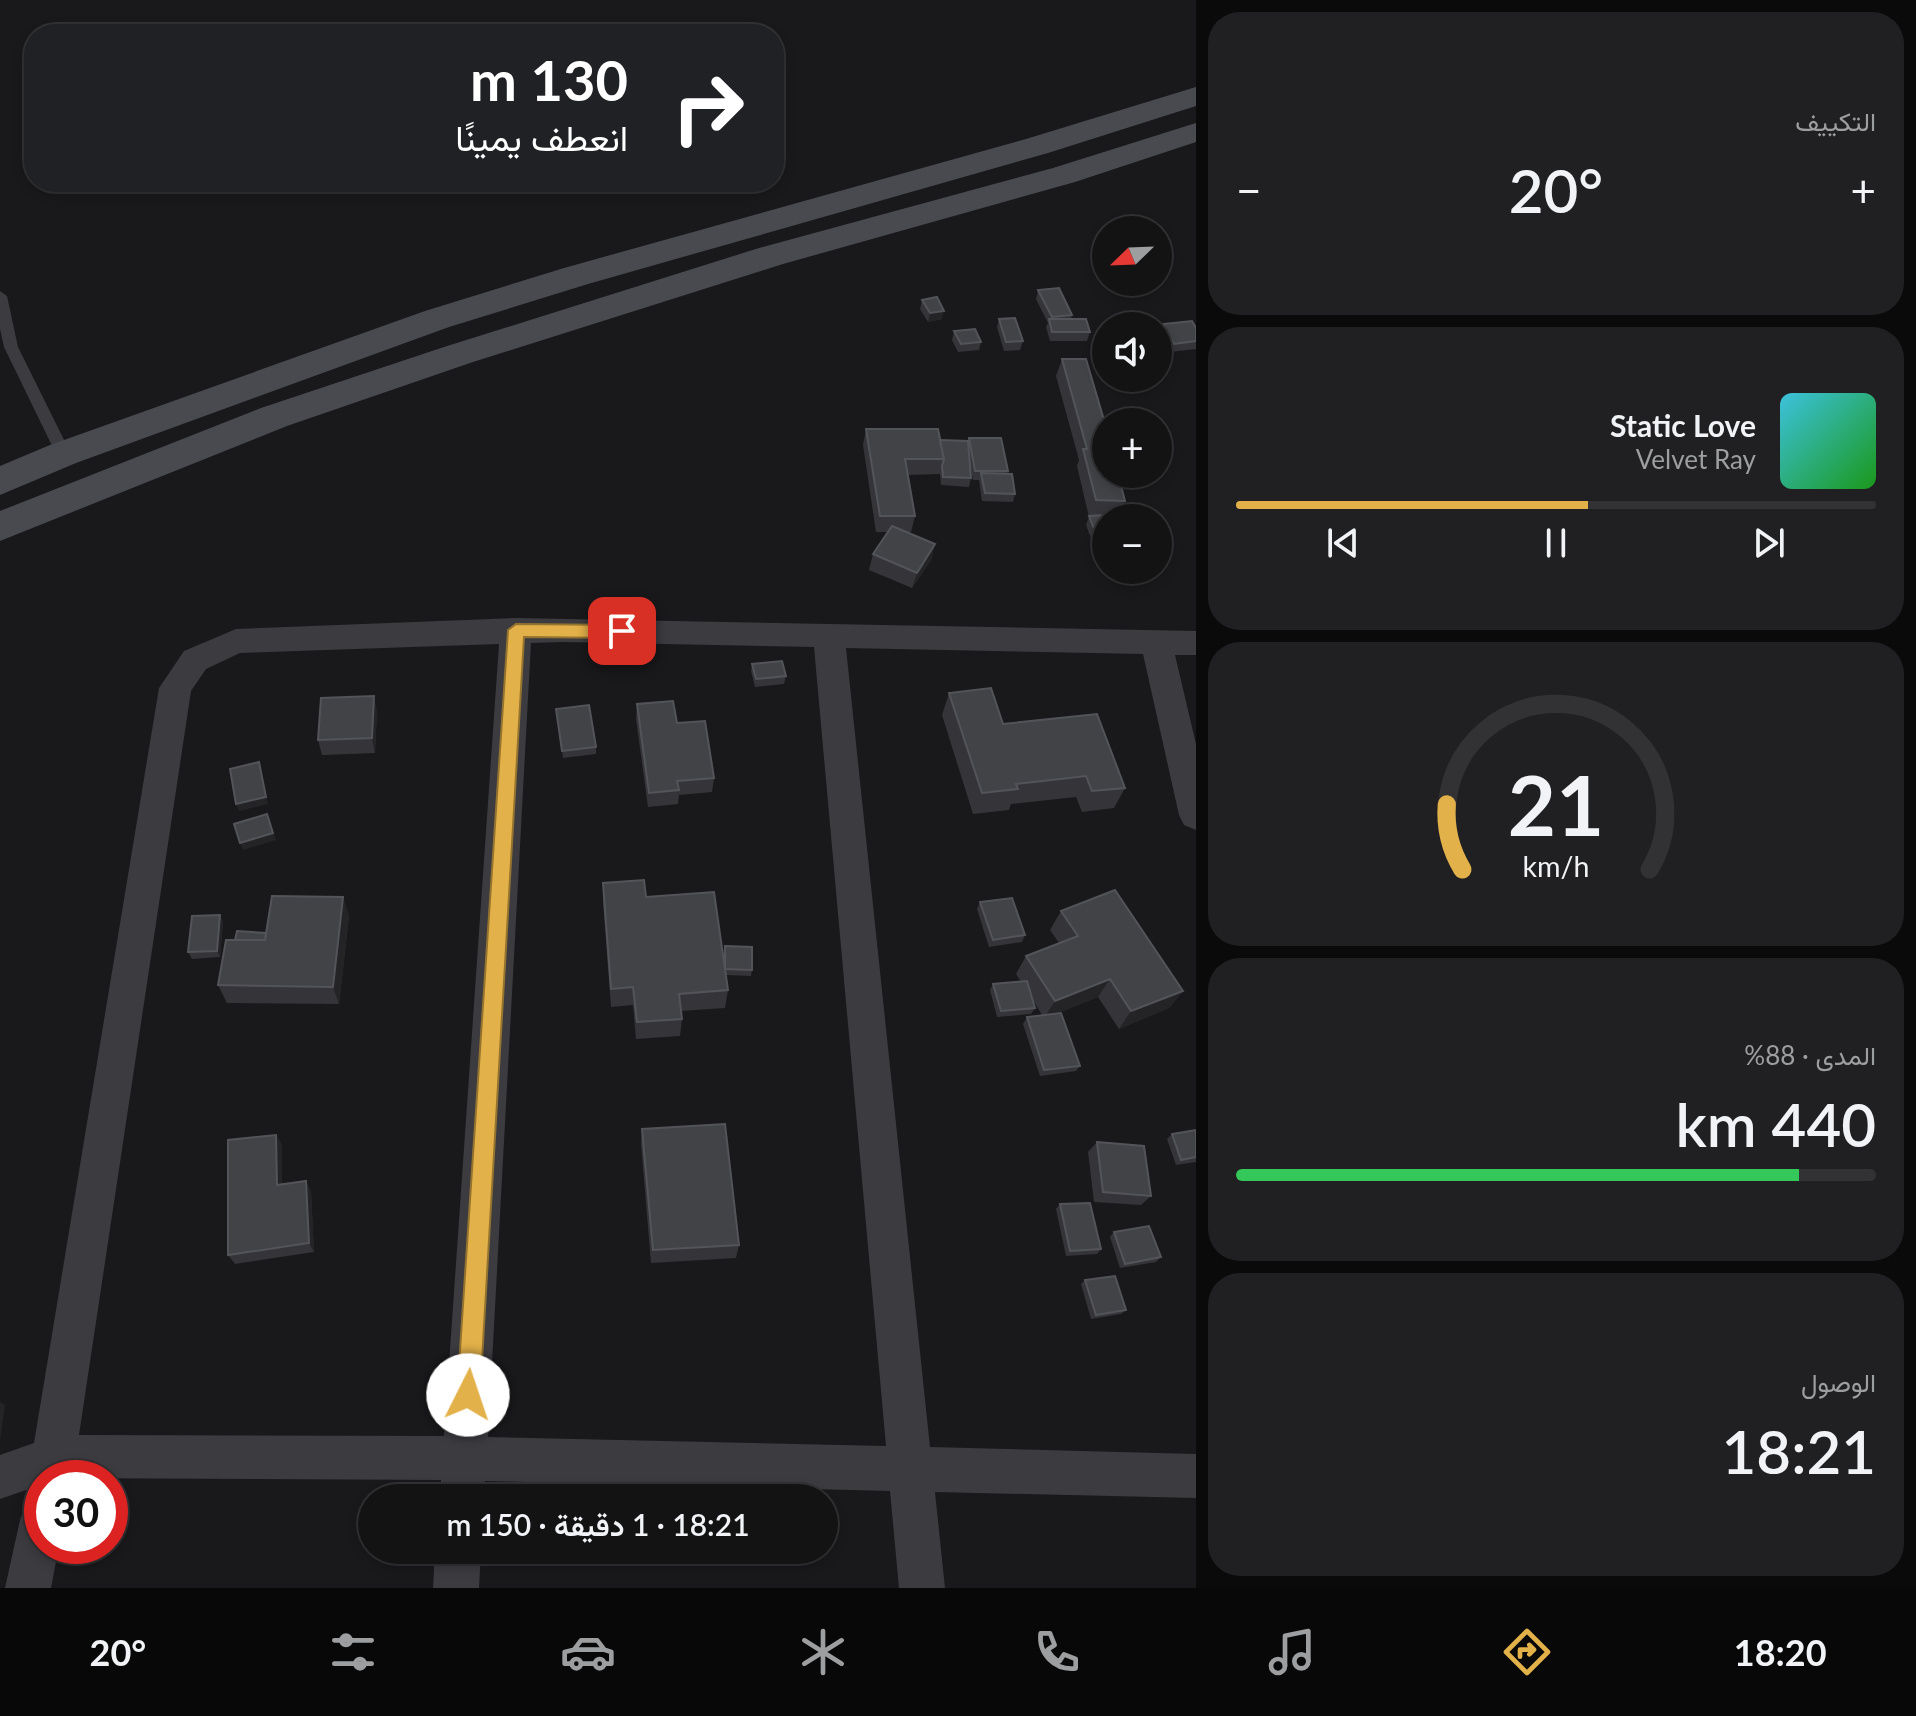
<!DOCTYPE html>
<html lang="ar">
<meta charset="utf-8">
<style>
:root{--surface:#131314;--page:#202022;--text:#f1f3f6;--muted:#9d9ea0;--line:#323234;--accent:#e3b149}
body{margin:0;font-family:Lato,Vazirmatn,sans-serif;background:var(--page);color:var(--text);direction:rtl;height:100vh;display:flex;flex-direction:column;font-size:30px;white-space:nowrap}
*{box-sizing:border-box;margin:0}
p{font-size:26px;color:var(--muted)}
.icon{flex:none;width:44px;height:44px;fill:none;stroke:currentColor;stroke-width:2;stroke-linecap:round;stroke-linejoin:round}
.map{position:relative;flex:1;overflow:hidden;direction:ltr}
.sheet{display:flex;flex-direction:column;gap:12px;padding:12px;background:#0a0a0b;width:720px}
.sheet>*{flex:none}
.hud{position:absolute;left:24px;top:24px;width:760px;height:168px;border-radius:32px;box-shadow:0 4px 12px #0003,0 0 0 2px var(--line);direction:rtl;background:#202124;color:#fff;overflow:hidden}
.needle{width:52px;rotate:247deg}
.controls{position:absolute;left:1092px;top:216px;display:grid;gap:16px}
.controls a{display:grid;place-items:center;width:80px;height:80px;border-radius:50%;background:var(--surface);box-shadow:0 4px 12px #0003,0 0 0 2px var(--line);font-size:40px}
.speed{position:absolute;left:24px;top:1460px;display:flex;gap:16px;font-size:40px;font-weight:700;text-align:center}
.speed>*{display:grid;place-content:center;width:104px;height:104px;border-radius:50%;background:var(--surface);box-shadow:0 4px 12px #0003,0 0 0 2px var(--line);line-height:1}
.speed .limit{border:12px solid #d22;background:#fff;color:#111}
.pin{position:absolute;display:grid;place-items:center;width:68px;height:68px;color:#fff;margin:-34px;border-radius:16px;box-shadow:0 4px 12px #0006}
.me{position:absolute;width:88px;margin:-44px;rotate:4deg;stroke-linejoin:round;filter:drop-shadow(0 0 6px #0008)}
.turn{display:flex;align-items:center;gap:28px;height:168px;padding:0 24px;font-size:36px}
.turn .icon{width:104px;height:104px;stroke-width:2.5}
.turn b{display:block;font-size:56px;line-height:68px}
.big{font-size:60px;font-weight:600;line-height:1.1}
.sheet .tile{flex:1;display:flex;flex-direction:column;justify-content:center;gap:12px;min-width:0;padding:0 28px;border-radius:32px;background:var(--page)}
.sheet .dial{align-items:center;gap:0}
.dial svg{height:208px;overflow:visible;fill:none;stroke:var(--line);stroke-width:7;stroke-linecap:round;text-anchor:middle}
.dial text{fill:var(--text);stroke:none}
.song{display:flex;align-items:center;gap:24px}
.cover{width:96px;height:96px;border-radius:12px;background:linear-gradient(135deg,hsl(190 70% 55%),hsl(120 70% 35%))}
.played{height:8px;border-radius:4px;background:linear-gradient(90deg,var(--accent) 55%,var(--line) 55%)}
.keys{display:flex;justify-content:space-around;direction:ltr}
.heat{display:flex;justify-content:space-between;align-items:center;font-size:44px;direction:ltr}
.charge{height:12px;border-radius:6px;background:linear-gradient(90deg,#34c759 88%,var(--line) 0)}
.trip{position:absolute;left:358px;top:1484px;width:480px;height:80px;border-radius:40px;background:var(--surface);box-shadow:0 4px 12px #0003,0 0 0 2px var(--line);font-weight:600;line-height:80px;text-align:center;direction:rtl}
.menu{display:flex;height:128px;justify-content:space-around;align-items:center;background:#080808;color:var(--muted)}
.menu .icon{width:56px;height:56px}
.menu .current{color:var(--accent)}
.menu b{font-size:36px;color:var(--text)}
main{display:flex;flex:1;min-height:0}
.map>svg:first-child{display:block}
.lines{fill:none;stroke-linecap:round;stroke-linejoin:round}
.lane{fill:#3b3b40;fill-rule:evenodd}
.street{fill:#3b3b40;fill-rule:evenodd}
.secondary{fill:#494a50;fill-rule:evenodd}
.wall{fill:#353539}
.shaded-wall{fill:#242427}
.building{fill:#424347;stroke:#535459;stroke-width:2}
.route{fill:#e3b149;stroke:#94732f;stroke-width:2}
</style>
<main>
<section class="sheet">
<div class="tile"><p>التكييف</p>
<div class="heat"><a>−</a><b class="big">20°</b><a>+</a></div>
</div>
<div class="tile">
<div class="song"><i class="cover"></i><div><b>Static Love</b><p>Velvet Ray</p></div></div>
<div class="played"></div>
<div class="keys"><svg class="icon" aria-label="previous" viewBox="0 0 24 24"><path d="M18 5L8 12l10 7zM5 5v14"/></svg><svg class="icon" aria-label="pause" viewBox="0 0 24 24"><path d="M8 5v14M16 5v14"/></svg><svg class="icon" aria-label="next" viewBox="0 0 24 24"><path d="M6 5l10 7-10 7zM19 5v14"/></svg></div>
</div>
<div class="tile dial"><svg viewBox="0 0 100 80">
<path d="M14 69A42 42 0 1 1 86 69"/>
<path d="M14 69A42 42 0 0 1 8 44" stroke="#e3b149"/>
<text x="50" y="56" font-size="32" font-weight="700">21</text>
<text x="50" y="72" font-size="11">km/h</text>
</svg></div>
<div class="tile"><p>المدى · 88%</p><b class="big">440 km</b><div class="charge"></div></div>
<div class="tile"><p>الوصول</p><b class="big">18:21</b></div>
</section>
<div class="map">
<svg width="1196" height="1588" viewBox="0 0 1196 1588">
<rect width="100%" height="100%" fill="#19191b"/>
<g class="lines">
<!-- lane -->
<polygon class="lane" points="0,291 7,296 18,347 71,454 68,458 58,458 4,347 0,329"/>
<!-- street -->
<g class="street">
<path d="M516 618 1196 631V655H1175L1196 744V830L1184 825 1179 815 1143 654 846 648 930 1447 1196 1454V1498L935 1492 945 1588H899L890 1491 485 1481 484 1498H440L441 1480 42 1478V1497L34 1494 32 1488 0 1499V1455L34 1443 159 688 184 651 236 629ZM563 642 814 647 886 1446 488 1437 531 643ZM499 644 444 1436 79 1435 191 691 206 669 240 653Z"/>
<polygon points="42,1498 42,1546 59,1546 51,1588 5,1588 20,1520 26,1504"/>
<polygon points="435,1550 481,1550 479,1588 433,1588"/>
</g>
<!-- secondary -->
<g class="secondary">
<polygon points="1196,87 1196,106 1048,153 588,284 449,327 76,463 0,495 0,466 50,445 425,311 564,268 1026,139"/>
<polygon points="1196,123 1196,142 1075,182 783,264 470,363 287,426 0,541 0,511 261,408 444,347 759,248 1053,168"/>
</g>
</g>
<!-- wall -->
<g class="wall">
<polygon points="1038,290 1072,315 1071,319 1090,332 1087,341 1050,341 1046,327 1048,323 1036,299"/>
<polygon points="922,300 942,319 928,322 920,309"/>
<polygon points="999,319 1023,341 1020,350 1004,351 997,327"/>
<polygon points="1163,324 1196,328 1196,349 1170,352 1159,333"/>
<polygon points="954,331 981,342 979,350 958,352 952,340"/>
<polygon points="1062,359 1106,474 1125,501 1119,514 1106,518 1106,552 1096,552 1086,525 1089,517 1077,466 1079,460 1056,376"/>
<polygon points="866,429 940,440 968,442 969,438 1008,471 1007,474 1015,494 1013,502 982,501 979,480 973,480 970,464 971,478 969,487 941,485 940,474 908,475 915,516 911,532 907,532 935,544 931,560 912,588 869,570 873,554 888,532 876,532 863,445"/>
<polygon points="752,664 786,676 784,684 755,687 751,671"/>
<polygon points="949,693 1003,724 1125,788 1114,808 1082,812 1076,797 1011,804 1009,810 973,814 942,715"/>
<polygon points="637,704 677,723 714,778 712,792 679,795 678,804 648,807 636,719"/>
<polygon points="556,709 596,747 596,754 563,758"/>
<polygon points="377,711 375,753 322,755 318,740"/>
<polygon points="603,883 646,897 724,959 725,946 752,970 751,976 726,975 728,990 725,1008 681,1011 682,1019 680,1036 636,1039 633,1005 611,1007 603,902"/>
<polygon points="343,897 349,916 339,1004 227,1003 218,985 235,940 266,933"/>
<polygon points="980,902 1025,935 1022,942 989,947 977,909"/>
<polygon points="1061,911 1183,991 1169,1008 1119,1029 1098,997 1055,1014 1080,1066 1076,1071 1040,1076 1023,1024 1027,1017 1042,1015 1033,1000 1035,1008 1031,1014 997,1017 990,990 993,984 1021,982 1016,974 1026,956 1059,943 1050,930"/>
<polygon points="223,921 220,957 192,959 188,952"/>
<polygon points="642,1129 739,1245 736,1258 651,1263 641,1144"/>
<polygon points="1196,1130 1196,1162 1176,1165 1167,1139 1172,1134"/>
<polygon points="276,1135 282,1145 282,1184 311,1191 314,1252 235,1264 228,1255"/>
<polygon points="1097,1142 1151,1196 1141,1205 1094,1202 1088,1152"/>
<polygon points="1060,1204 1101,1249 1097,1254 1066,1256 1056,1209"/>
<polygon points="1114,1232 1161,1257 1156,1262 1120,1268 1110,1237"/>
<polygon points="1085,1280 1126,1310 1121,1314 1091,1319 1081,1284"/>
</g>
<!-- shaded-wall -->
<g class="shaded-wall">
<polygon points="944,311 942,319 928,322 930,313"/>
<polygon points="935,544 931,560 912,588 917,573"/>
<polygon points="374,696 377,711 375,753 372,738"/>
<polygon points="259,762 268,804 239,811 236,804"/>
<polygon points="267,814 276,840 243,850 240,843"/>
<polygon points="343,897 349,916 339,1004 333,987"/>
<polygon points="220,915 223,921 220,957 217,951"/>
<polygon points="1110,979 1098,997 1044,1018 1055,1001"/>
<polygon points="1183,991 1169,1008 1119,1029 1131,1011"/>
<polygon points="276,1135 282,1145 282,1194 277,1185"/>
<polygon points="306,1181 311,1191 314,1252 309,1243"/>
<polygon points="0,1402 5,1405 0,1440"/>
</g>
<!-- building -->
<g class="building">
<polygon points="1059,288 1072,315 1052,317 1038,290"/>
<polygon points="937,297 944,311 930,313 922,300"/>
<polygon points="1015,318 1023,341 1006,342 999,319"/>
<polygon points="1049,319 1086,319 1090,332 1052,332"/>
<polygon points="1192,321 1196,328 1196,341 1174,344 1163,324"/>
<polygon points="975,329 981,342 961,344 954,331"/>
<polygon points="1062,359 1086,359 1106,427 1106,448 1098,449 1106,449 1106,474 1118,474 1125,501 1096,500 1083,449 1087,449"/>
<polygon points="866,429 938,429 944,459 905,459 915,516 880,516"/>
<polygon points="969,438 1001,438 1008,471 975,471"/>
<polygon points="940,440 968,441 971,478 943,477 942,466 944,459"/>
<polygon points="981,473 1012,474 1015,494 985,493"/>
<polygon points="1125,514 1126,518 1106,518 1106,544 1100,544 1089,516"/>
<polygon points="892,526 935,544 917,573 873,554"/>
<polygon points="782,661 786,676 756,679 752,664"/>
<polygon points="991,688 1003,724 1097,714 1125,788 1092,791 1086,776 1016,784 1018,789 982,793 949,693"/>
<polygon points="374,696 372,738 318,740 321,698"/>
<polygon points="673,701 677,723 705,721 714,778 677,781 679,790 649,793 637,704"/>
<polygon points="589,705 596,747 562,751 556,709"/>
<polygon points="259,762 266,797 236,804 230,769"/>
<polygon points="267,814 273,833 240,843 234,824"/>
<polygon points="644,880 646,897 714,892 728,990 679,994 682,1019 637,1022 633,987 611,989 603,883"/>
<polygon points="1115,890 1183,991 1131,1011 1110,979 1055,1001 1026,956 1078,936 1061,911"/>
<polygon points="272,896 343,897 333,987 218,985 226,940 265,940"/>
<polygon points="1012,898 1025,935 993,940 980,902"/>
<polygon points="220,915 217,951 188,952 192,916"/>
<polygon points="237,931 266,933 265,940 235,940"/>
<polygon points="725,946 752,947 752,970 725,969"/>
<polygon points="1027,981 1035,1008 1001,1011 993,984"/>
<polygon points="1061,1013 1080,1066 1044,1070 1027,1017"/>
<polygon points="725,1124 739,1245 653,1250 642,1129"/>
<polygon points="1196,1130 1196,1157 1181,1160 1172,1134"/>
<polygon points="276,1135 277,1185 306,1181 309,1243 228,1255 228,1140"/>
<polygon points="1097,1142 1144,1146 1151,1196 1103,1192"/>
<polygon points="1090,1203 1101,1249 1070,1251 1060,1204"/>
<polygon points="1149,1226 1161,1257 1125,1264 1114,1232"/>
<polygon points="1115,1276 1126,1310 1096,1315 1085,1280"/>
</g>
<!-- route -->
<polygon class="route" points="516,624 622,625 631,631 622,638 524,637 480,1395 476,1403 468,1406 460,1403 457,1395 508,630"/>
</svg>
<div class="controls">
<a><svg class="needle" viewBox="-14 -14 28 28"><path d="M0-13l5 13h-10z" fill="#e53935"/><path d="M0 13l5-13h-10z" fill="#9d9ea0"/></svg></a>
<a><svg class="icon" aria-label="sound" viewBox="0 0 24 24"><path d="M4 9h4l5-4v14l-5-4H4zM17 9q2 3 0 6"/></svg></a>
<a>+</a>
<a>−</a>
</div>
<div class="speed"><div class="limit">30</div></div>
<div class="pin" style="left:622px;top:631px;background:#d93025"><svg class="icon" aria-label="arrive" viewBox="0 0 24 24"><path d="M6 21V4h12l-3 4 3 4H6"/></svg></div>
<svg class="me" style="left:468px;top:1395px" viewBox="-20 -20 40 40"><circle r="19" fill="#fff"/><path d="M0-13L10 11 0 6-10 11z" fill="#e3b149"/></svg>
<div class="trip">18:21 · 1 دقيقة · 150 m</div>
<div class="hud">
<div class="turn"><svg class="icon" aria-label="right" viewBox="0 0 24 24"><path d="M7 20v-9h11M14 6l5 5-5 5"/></svg><div><b>130 m</b>انعطف يمينًا</div></div>
</div>
</div>
</main>
<nav class="menu">
<b>18:20</b>
<svg class="icon current" aria-label="directions" viewBox="0 0 24 24"><path d="M12 3l9 9-9 9-9-9zM9 14v-3h6M13 9l2 2-2 2"/></svg>
<svg class="icon" aria-label="music" viewBox="0 0 24 24"><path d="M9 18V5l10-2v13"/><circle cx="6" cy="18" r="3"/><circle cx="16" cy="16" r="3"/></svg>
<svg class="icon" aria-label="phone" viewBox="0 0 24 24"><path d="M5 4h4l2 5-3 2q2 4 5 5l2-3 5 2v4C11 20 4 13 5 4z"/></svg>
<svg class="icon" aria-label="climate" viewBox="0 0 24 24"><path d="M12 3v18M4 7l16 10M4 17L20 7"/></svg>
<svg class="icon" aria-label="car" viewBox="0 0 24 24"><path d="M5 17H2v-5l4-1 3-4h7l3 4 3 1v5h-3M9 17h6M6 11h13"/><circle cx="7" cy="17" r="2"/><circle cx="17" cy="17" r="2"/></svg>
<svg class="icon" aria-label="filters" viewBox="0 0 24 24"><path d="M4 7h16M4 17h16"/><circle cx="9" cy="7" r="2"/><circle cx="15" cy="17" r="2"/></svg>
<b>20°</b>
</nav>
